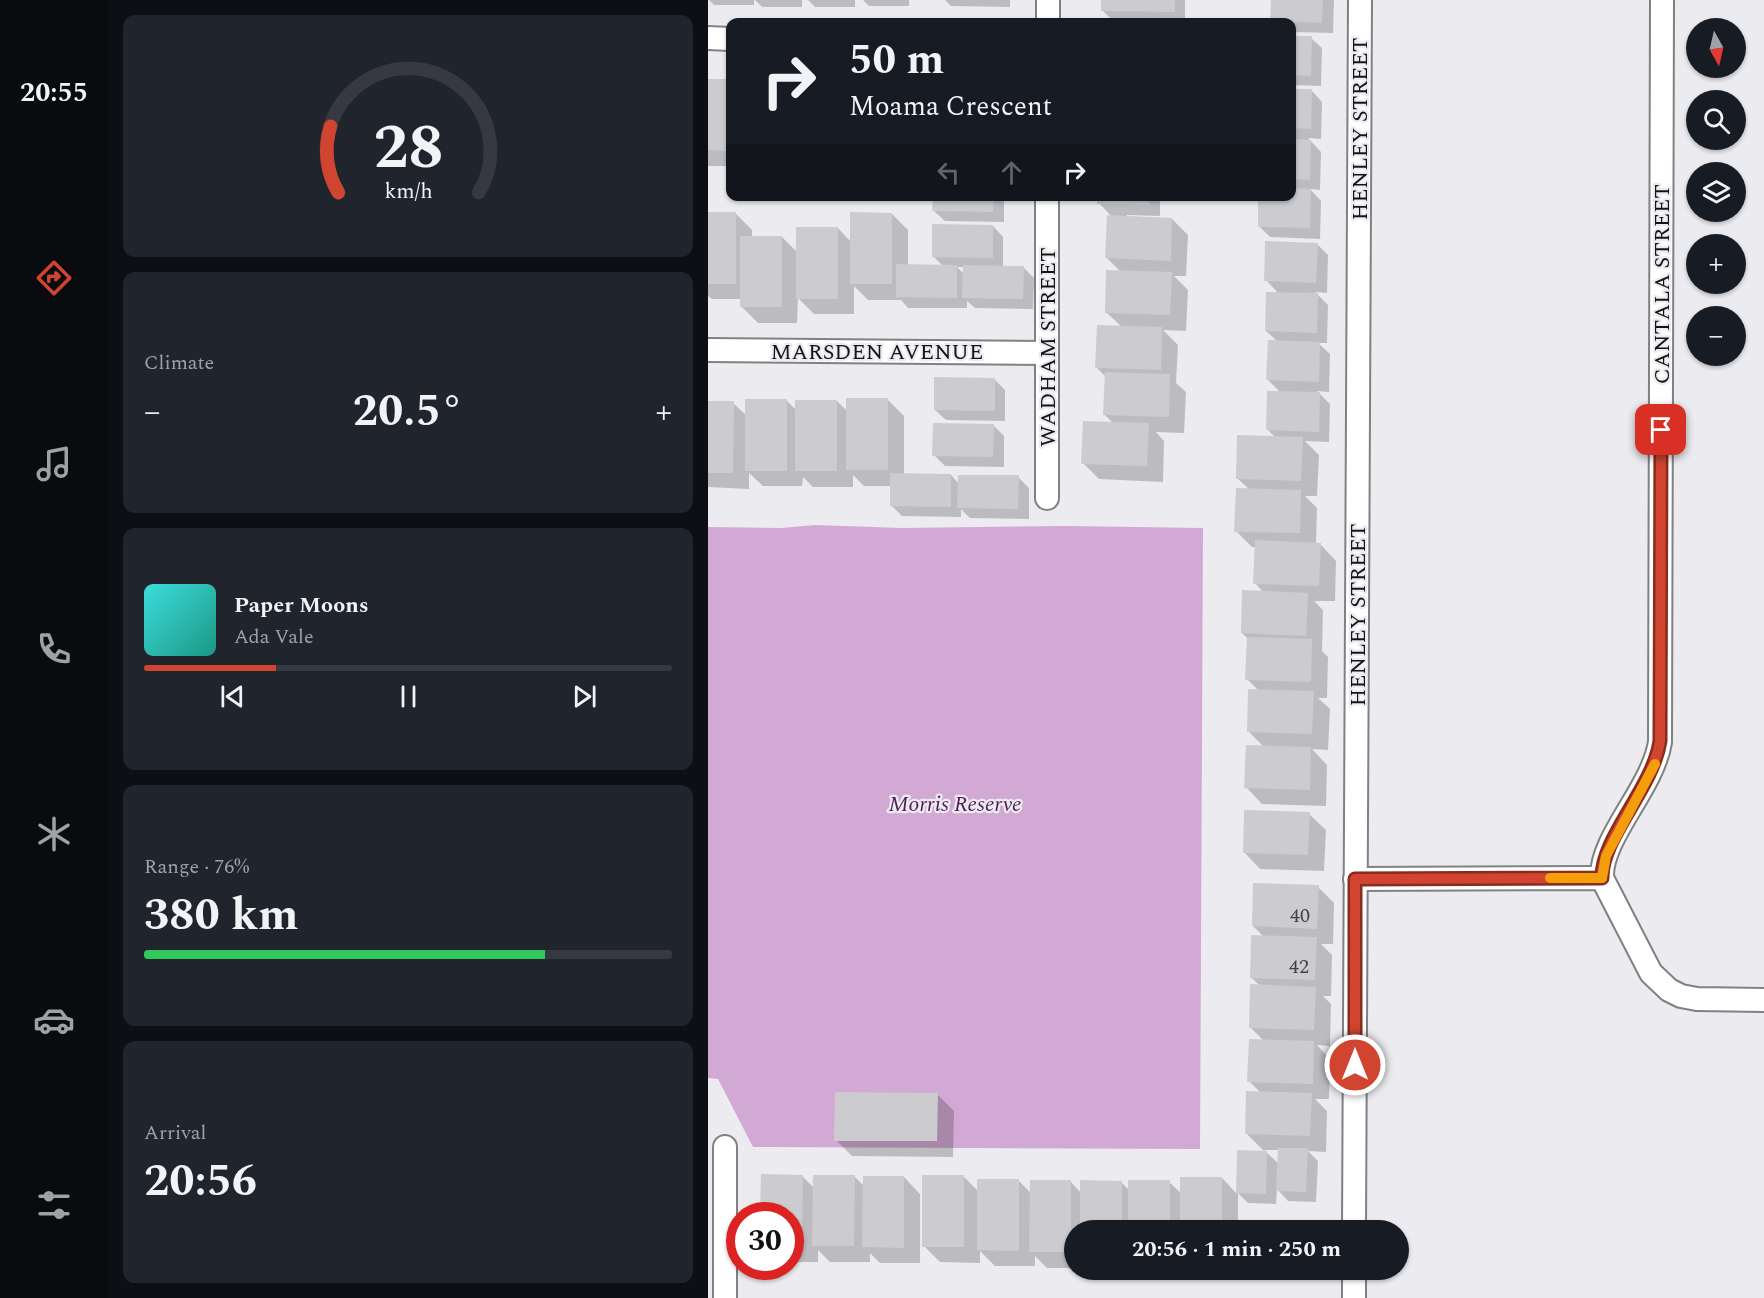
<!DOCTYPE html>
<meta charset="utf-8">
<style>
:root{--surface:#171b24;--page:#20242c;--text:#f1f3f6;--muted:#9ea1a6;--line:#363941;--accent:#d04430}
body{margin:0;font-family:Spectral,serif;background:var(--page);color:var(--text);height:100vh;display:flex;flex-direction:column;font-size:22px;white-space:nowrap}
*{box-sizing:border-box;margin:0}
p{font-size:20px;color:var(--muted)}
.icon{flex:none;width:33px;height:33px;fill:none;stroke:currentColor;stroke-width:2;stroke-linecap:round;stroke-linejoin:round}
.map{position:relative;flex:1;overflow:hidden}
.panel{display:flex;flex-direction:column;gap:15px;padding:15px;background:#0d0f14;width:600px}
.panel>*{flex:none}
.guide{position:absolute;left:18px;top:18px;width:570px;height:183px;border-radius:12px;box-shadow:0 2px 4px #0004;background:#171b24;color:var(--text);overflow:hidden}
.needle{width:39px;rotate:172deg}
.tools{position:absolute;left:978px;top:18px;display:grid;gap:12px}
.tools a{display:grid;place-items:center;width:60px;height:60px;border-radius:50%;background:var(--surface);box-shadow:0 2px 4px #0004;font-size:30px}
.speed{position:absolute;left:18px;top:1202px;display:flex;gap:12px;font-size:30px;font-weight:700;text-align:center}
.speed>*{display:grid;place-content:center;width:78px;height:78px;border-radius:50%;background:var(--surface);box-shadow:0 2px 4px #0004;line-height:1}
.speed .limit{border:9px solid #d22;background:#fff;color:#111}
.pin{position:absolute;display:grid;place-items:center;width:51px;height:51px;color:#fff;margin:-26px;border-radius:12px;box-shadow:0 3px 9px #0006}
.me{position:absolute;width:66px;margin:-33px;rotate:0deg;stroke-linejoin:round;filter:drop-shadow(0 0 4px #0008)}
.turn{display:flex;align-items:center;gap:21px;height:126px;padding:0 24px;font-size:27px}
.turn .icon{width:78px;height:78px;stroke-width:2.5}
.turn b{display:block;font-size:42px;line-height:51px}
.lanes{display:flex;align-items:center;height:57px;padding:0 24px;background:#0003;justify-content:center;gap:30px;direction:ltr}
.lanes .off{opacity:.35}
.big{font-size:45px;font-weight:700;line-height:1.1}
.panel .widget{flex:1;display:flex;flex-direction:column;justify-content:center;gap:9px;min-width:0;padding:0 21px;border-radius:12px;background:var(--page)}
.panel .dial{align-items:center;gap:0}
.dial svg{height:156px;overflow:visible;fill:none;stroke:var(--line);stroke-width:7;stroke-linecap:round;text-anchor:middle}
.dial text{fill:var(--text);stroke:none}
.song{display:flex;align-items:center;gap:18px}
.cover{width:72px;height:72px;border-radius:9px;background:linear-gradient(135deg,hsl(180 70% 55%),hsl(170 70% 35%))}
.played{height:6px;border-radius:3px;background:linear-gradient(90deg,var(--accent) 25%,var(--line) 25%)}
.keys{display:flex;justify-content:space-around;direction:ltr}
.heat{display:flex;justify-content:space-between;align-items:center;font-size:33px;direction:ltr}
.charge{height:9px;border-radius:4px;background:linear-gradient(90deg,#34c759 76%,var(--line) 0)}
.trip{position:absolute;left:356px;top:1220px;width:345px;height:60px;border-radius:30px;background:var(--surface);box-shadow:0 2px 4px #0004;font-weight:700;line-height:60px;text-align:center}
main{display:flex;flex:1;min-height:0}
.dock{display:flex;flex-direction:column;width:108px;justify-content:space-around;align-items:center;background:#090b0e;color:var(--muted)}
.dock .icon{width:42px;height:42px}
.dock .current{color:var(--accent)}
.dock b{font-size:27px;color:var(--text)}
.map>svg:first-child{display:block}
.green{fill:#d2a9d4}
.shadow{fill:#0003;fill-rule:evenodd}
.building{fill:#cccbcf}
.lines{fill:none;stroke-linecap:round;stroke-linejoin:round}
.minor-casing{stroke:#818184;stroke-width:26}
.minor{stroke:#fff;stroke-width:22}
.route-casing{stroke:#872c1f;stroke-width:15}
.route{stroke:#d04430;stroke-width:10}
.slow{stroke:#f59e0b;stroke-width:10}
.labels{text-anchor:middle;stroke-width:4.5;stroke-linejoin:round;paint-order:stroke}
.number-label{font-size:20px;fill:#424244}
.street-label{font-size:22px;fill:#141415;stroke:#ececf0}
.park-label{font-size:22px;font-style:italic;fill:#541a58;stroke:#ececf0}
</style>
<main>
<nav class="dock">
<b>20:55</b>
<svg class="icon current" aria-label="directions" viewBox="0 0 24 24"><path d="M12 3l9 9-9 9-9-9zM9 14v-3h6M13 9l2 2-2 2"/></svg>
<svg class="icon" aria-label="music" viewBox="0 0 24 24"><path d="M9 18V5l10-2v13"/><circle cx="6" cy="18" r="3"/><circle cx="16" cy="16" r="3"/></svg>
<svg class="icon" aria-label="phone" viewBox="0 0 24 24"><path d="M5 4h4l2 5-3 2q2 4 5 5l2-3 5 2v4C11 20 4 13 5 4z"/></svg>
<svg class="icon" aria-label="climate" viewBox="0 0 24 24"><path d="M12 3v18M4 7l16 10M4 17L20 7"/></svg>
<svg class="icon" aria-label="car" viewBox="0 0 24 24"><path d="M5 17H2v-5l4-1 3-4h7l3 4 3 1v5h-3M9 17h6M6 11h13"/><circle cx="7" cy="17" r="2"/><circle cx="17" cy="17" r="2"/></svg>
<svg class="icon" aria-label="filters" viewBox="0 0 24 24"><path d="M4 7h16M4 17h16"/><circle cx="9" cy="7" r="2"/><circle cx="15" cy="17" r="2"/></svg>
</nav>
<section class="panel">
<div class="widget dial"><svg viewBox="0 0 100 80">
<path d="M14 69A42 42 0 1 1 86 69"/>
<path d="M14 69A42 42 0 0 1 10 35" stroke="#d04430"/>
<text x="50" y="56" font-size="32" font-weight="700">28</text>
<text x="50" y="72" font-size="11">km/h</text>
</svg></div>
<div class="widget"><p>Climate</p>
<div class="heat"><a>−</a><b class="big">20.5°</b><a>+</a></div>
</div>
<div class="widget">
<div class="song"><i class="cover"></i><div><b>Paper Moons</b><p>Ada Vale</p></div></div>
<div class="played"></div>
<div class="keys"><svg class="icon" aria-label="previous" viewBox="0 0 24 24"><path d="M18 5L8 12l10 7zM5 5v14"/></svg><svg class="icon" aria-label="pause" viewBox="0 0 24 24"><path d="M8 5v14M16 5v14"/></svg><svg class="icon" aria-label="next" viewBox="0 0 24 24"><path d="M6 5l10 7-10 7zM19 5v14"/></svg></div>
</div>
<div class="widget"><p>Range · 76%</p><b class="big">380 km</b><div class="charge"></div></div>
<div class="widget"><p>Arrival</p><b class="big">20:56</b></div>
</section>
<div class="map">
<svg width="1056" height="1298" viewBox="0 0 1056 1298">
<rect width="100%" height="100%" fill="#ececf0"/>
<!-- green -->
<polygon class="green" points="107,525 194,528 358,526 495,528 492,1149 45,1147 10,1079 0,1078 0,527 73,528"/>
<!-- shadow -->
<g class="shadow">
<polygon points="1,0 46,0 46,5 6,5"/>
<polygon points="47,0 94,0 94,7 54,7"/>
<polygon points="100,0 147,0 147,7 107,7"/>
<polygon points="155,0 201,0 201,6 161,6"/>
<polygon points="237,0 302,0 302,7 243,6"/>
<polygon points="395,0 477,0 477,22 406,22 395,11"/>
<polygon points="564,0 626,0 625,33 584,32 584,22 566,22 564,21"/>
<polygon points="584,37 603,38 614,48 613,86 584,85"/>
<polygon points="0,80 22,81 22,166 0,166"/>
<polygon points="584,90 604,91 614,102 613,139 600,138 613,152 612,190 602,189 613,201 612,239 562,237 551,226 584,196"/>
<polygon points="226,196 296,196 296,222 237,221 226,211"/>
<polygon points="391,196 452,196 452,216 419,215 418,218 464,219 480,235 478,276 466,276 480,290 478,331 455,330 470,345 468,383 478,392 476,433 448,432 456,441 455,482 391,479 375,463 405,423 396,414 398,377 389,368 414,327 398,312 413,272 399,258 404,217 391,203"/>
<path d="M0 213H27L44 230V237H74L90 253 130 228 144 243 184 214 200 230V266L236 267 225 256 285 226 295 237V267H315L326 278 325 309 267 308 259 301V308H200L193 300H160L146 286V314H106L90 298 89 323H50L33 306V299H4L0 296ZM249 267H256V274Z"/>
<polygon points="609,244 620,255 619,293 607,292 620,305 619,343 610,343 622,354 621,392 609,391 622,404 621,442 597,441 611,455 609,496 597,496 609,508 608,544 612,544 628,561 627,601 606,601 615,610 614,651 620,657 619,698 610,698 622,709 620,750 604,749 619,765 618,806 554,804 538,787 556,747 540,731 550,690 539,679 540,639 534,633 556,593 547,583 548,547 544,547 528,531 542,490 529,478 568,438 560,430 573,393 560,380 570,342 558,331 571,294 558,280"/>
<polygon points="287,380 297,390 297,421 238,420 227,410"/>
<polygon points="180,400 196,416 196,474 243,475 251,484 310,477 321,488 321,519 262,518 253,509 253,517 194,516 183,505 184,486 156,486 145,475 145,487 105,487 95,477 94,486 55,486 41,473 41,489 0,487 0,403 25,403 39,416 79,401 89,411 129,401 140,412"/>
<polygon points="285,425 296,436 296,467 237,466 226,455"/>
<polygon points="601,814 618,830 616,871 552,869 536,852"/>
<path d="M610 887 626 903 625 944H613L624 955 623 996H615L623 1004 622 1046 609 1045 622 1059 621 1099H607L619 1111 618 1152 600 1151 610 1161 608 1202 580 1201 569 1189 568 1204 540 1203 530 1193V1230H366V1268H339L327 1256V1266H287L272 1251V1263L232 1262 216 1246 256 1177 271 1192 311 1181 323 1193 363 1182 373 1193 413 1182 421 1190 461 1182 474 1194 514 1178 529 1194 531 1152H557L538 1133 553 1093 541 1081 556 1041 542 1027 552 986 543 977 556 937 545 926ZM556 1150H571V1164L560 1154Z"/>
<polygon points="229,1094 246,1111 245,1157 144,1156 128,1140"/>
<polygon points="94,1176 106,1188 146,1176 156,1186 196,1177 212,1194 212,1263 172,1263 162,1253 162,1262 122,1262 110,1250 110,1262 82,1262 82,1215 54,1215"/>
</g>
<!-- building -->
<g class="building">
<polygon points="393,0 467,0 467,12 393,11"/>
<polygon points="563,0 615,0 614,23 562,21"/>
<polygon points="584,36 604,36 603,76 584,75"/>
<polygon points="0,79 22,79 22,151 0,150"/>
<polygon points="584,89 604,89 603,129 584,128"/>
<polygon points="584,139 603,140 602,180 584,179"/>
<polygon points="584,188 603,189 602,228 550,227 550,196 584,196"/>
<polygon points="225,196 286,196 285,212 224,211"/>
<polygon points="389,196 442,196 441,205 389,204"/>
<rect x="0" y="212" width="28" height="72"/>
<polygon points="142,212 184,213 184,284 142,284"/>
<polygon points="399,215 464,218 463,261 397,258"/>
<polygon points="224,224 285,225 285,258 224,257"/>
<rect x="88" y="227" width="42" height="72"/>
<rect x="32" y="236" width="42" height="71"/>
<polygon points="557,241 610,243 608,283 556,281"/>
<polygon points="188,264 249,265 249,298 188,297"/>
<polygon points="255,265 316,266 315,299 254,298"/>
<polygon points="398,270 464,272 462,315 397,313"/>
<polygon points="558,292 610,293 609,333 557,331"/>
<polygon points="389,325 454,327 453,370 387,368"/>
<polygon points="560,340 612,342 611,382 558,380"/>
<polygon points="397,372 462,374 461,417 395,415"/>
<polygon points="226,377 287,378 287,411 226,410"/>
<polygon points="559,391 612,392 611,432 558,430"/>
<rect x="138" y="398" width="42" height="72"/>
<rect x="37" y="399" width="42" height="72"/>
<rect x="87" y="400" width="42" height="71"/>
<polygon points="0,401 26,401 25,473 0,473"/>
<polygon points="375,421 441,423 439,466 373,464"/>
<polygon points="225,423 286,424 285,457 224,456"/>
<polygon points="529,435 595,437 593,481 528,479"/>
<polygon points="182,473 243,474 243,507 182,506"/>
<polygon points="250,475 311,475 310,509 249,508"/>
<polygon points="528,488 593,490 592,533 526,532"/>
<polygon points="547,540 613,543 611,586 545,584"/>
<polygon points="534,590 600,593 598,636 533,633"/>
<polygon points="539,637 604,639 603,682 537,680"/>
<polygon points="540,689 606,691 604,734 539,732"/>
<polygon points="538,745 603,747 602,790 536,788"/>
<polygon points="536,810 602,812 600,855 535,853"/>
<polygon points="545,883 611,885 609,929 544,926"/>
<polygon points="543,935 609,937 607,980 542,978"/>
<polygon points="542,984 608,987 606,1030 541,1028"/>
<polygon points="541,1039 606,1041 605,1084 539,1082"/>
<polygon points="538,1091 604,1093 602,1136 537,1134"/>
<polygon points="127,1092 230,1093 229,1141 126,1141"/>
<polygon points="570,1148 600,1148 598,1192 568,1191"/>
<polygon points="529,1150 559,1151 558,1194 528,1193"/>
<polygon points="53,1174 95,1175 94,1246 82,1246 82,1215 52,1215"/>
<polygon points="105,1175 147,1175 146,1246 104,1246"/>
<rect x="214" y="1175" width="42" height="72"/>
<polygon points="155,1176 196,1176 196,1248 154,1247"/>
<rect x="472" y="1177" width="42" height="53"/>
<polygon points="269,1179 311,1179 311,1251 269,1250"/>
<polygon points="322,1180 363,1180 363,1252 321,1252"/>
<polygon points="372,1180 414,1181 414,1230 372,1230"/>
<rect x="420" y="1180" width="42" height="50"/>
</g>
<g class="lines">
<defs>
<g id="minor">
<polyline points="340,22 340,0"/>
<polyline points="0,38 22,39"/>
<polyline points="0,350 339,353"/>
<polyline points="339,498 339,196"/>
<path d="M894 878C892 838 945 788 952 742L954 0"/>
<polyline points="647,879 894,878 943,973 961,990 973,996 989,999 1056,1000"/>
<polyline points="17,1147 17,1298"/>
<polyline points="646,1230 652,0"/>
<polyline points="646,1298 646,1269"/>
</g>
</defs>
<!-- minor casing -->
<use href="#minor" class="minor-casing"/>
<!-- minor -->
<use href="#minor" class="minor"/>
</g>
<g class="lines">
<defs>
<path id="route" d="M647 1065V879L894 878C893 838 945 788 952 741L953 430"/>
</defs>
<!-- route casing -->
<use href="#route" class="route-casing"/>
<!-- route -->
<use href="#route" class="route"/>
<!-- slow -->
<polyline class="slow" points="842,878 894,878 898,856 947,764"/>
</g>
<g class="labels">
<!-- number labels -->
<g class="number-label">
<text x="592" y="922">40</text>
<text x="591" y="973">42</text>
</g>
<!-- street labels -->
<g class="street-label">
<text transform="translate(651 129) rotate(-90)" y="8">HENLEY STREET</text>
<text transform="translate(953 284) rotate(-90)" y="8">CANTALA STREET</text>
<text transform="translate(339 347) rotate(-90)" y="8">WADHAM STREET</text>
<text x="169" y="359">MARSDEN AVENUE</text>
<text transform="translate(649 615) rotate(-90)" y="8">HENLEY STREET</text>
</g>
<!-- park labels -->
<g class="park-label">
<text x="247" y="811">Morris Reserve</text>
</g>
</g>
</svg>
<div class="tools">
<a><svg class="needle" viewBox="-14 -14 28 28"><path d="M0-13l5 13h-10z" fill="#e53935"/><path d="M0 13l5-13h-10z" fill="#9ea1a6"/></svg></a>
<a><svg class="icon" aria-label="search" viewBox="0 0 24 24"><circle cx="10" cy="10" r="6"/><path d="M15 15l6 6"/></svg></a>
<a><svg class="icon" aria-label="layers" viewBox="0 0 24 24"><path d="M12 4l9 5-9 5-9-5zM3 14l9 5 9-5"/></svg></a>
<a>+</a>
<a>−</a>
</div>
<div class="speed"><div class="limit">30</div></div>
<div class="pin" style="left:953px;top:430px;background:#d93025"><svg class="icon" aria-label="arrive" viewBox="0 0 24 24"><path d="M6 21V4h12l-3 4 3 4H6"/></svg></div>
<svg class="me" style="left:647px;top:1065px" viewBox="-20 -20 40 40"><circle r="17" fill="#d04430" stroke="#fff" stroke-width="3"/><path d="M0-11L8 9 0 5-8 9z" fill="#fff"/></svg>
<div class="trip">20:56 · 1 min · 250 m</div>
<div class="guide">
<div class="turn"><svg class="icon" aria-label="right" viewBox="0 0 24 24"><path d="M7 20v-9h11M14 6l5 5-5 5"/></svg><div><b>50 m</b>Moama Crescent</div></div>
<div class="lanes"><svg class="icon off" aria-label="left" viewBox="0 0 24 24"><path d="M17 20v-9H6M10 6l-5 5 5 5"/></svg><svg class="icon off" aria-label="ahead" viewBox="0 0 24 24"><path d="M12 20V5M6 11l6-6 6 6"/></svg><svg class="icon" aria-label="right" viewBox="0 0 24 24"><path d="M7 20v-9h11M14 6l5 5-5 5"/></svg></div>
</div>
</div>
</main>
